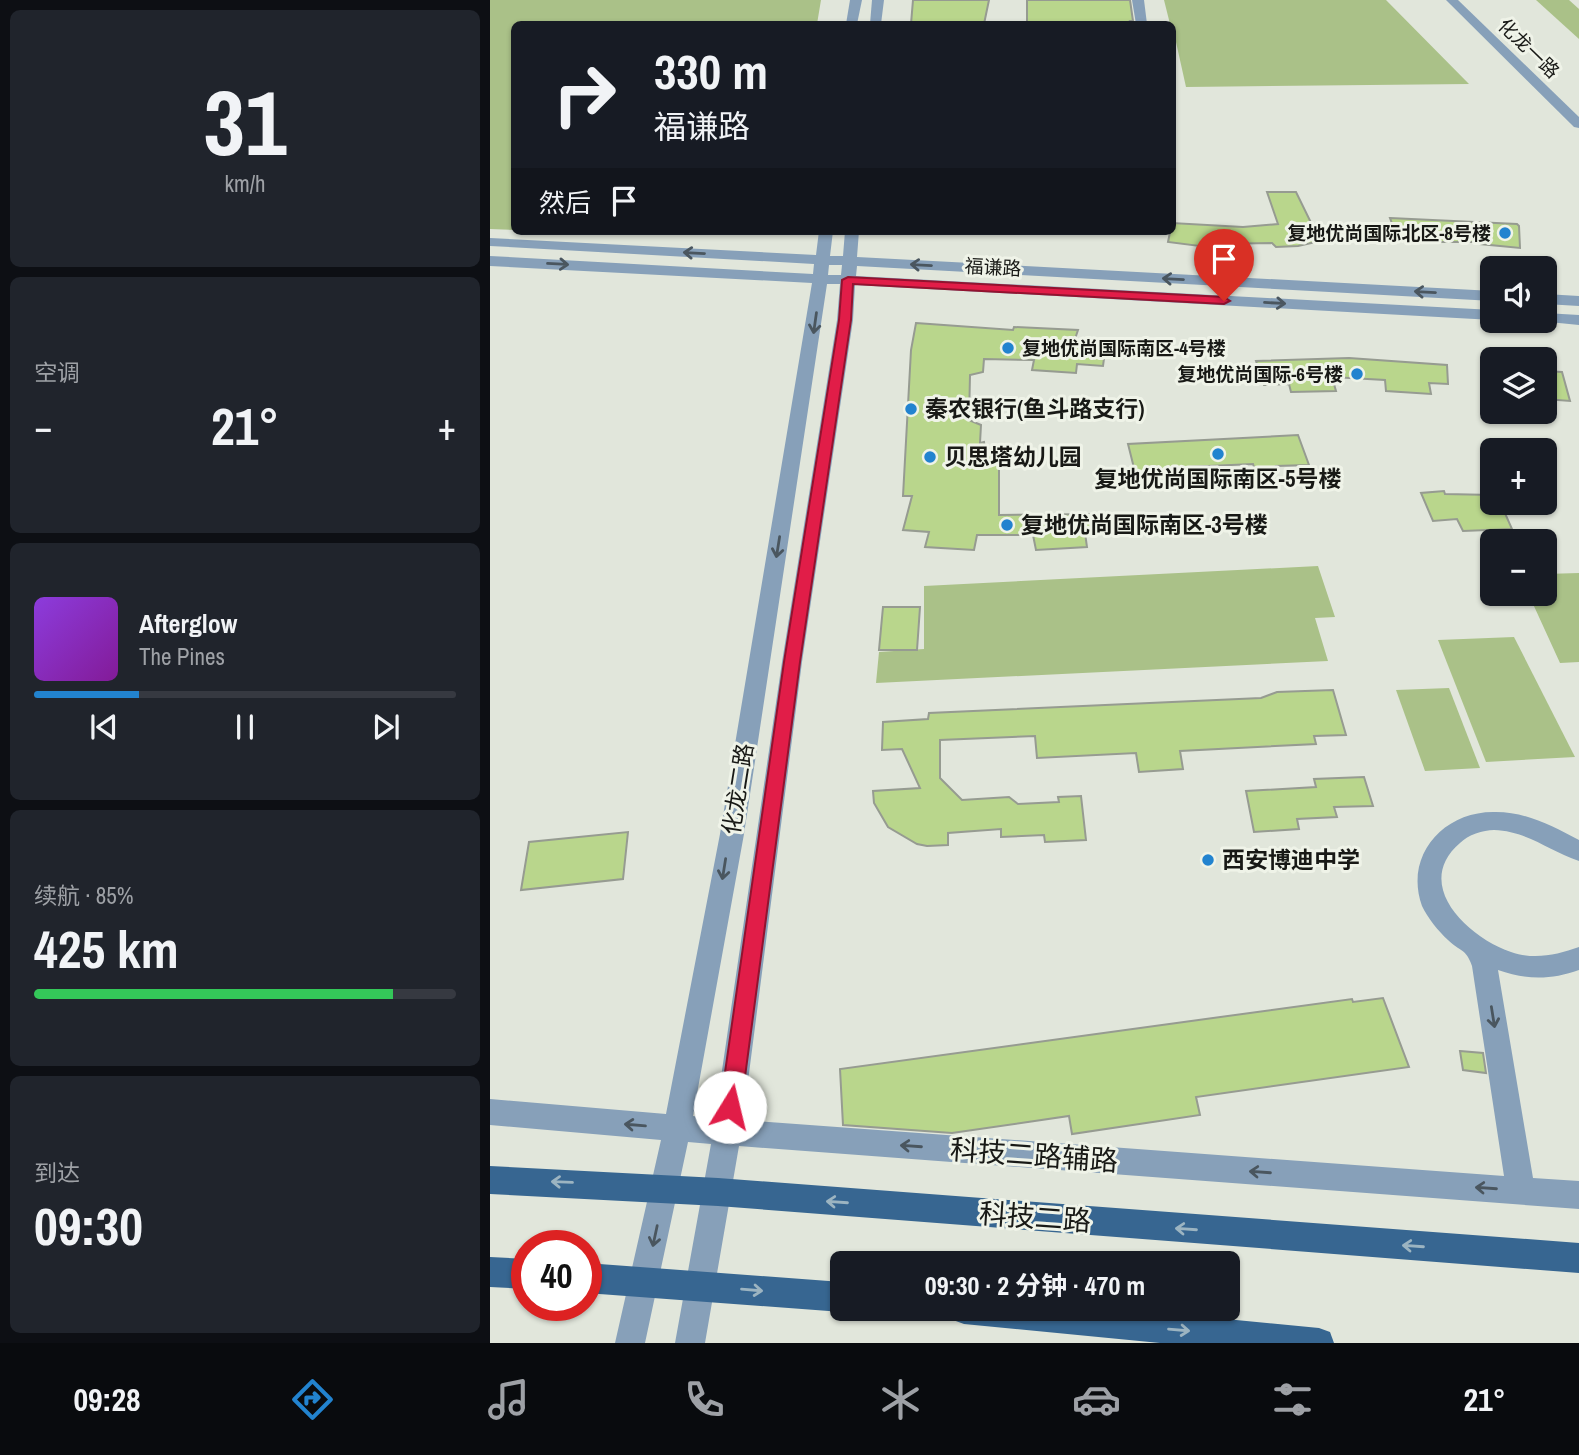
<!DOCTYPE html>
<html lang="zh">
<meta charset="utf-8">
<style>
:root{--surface:#171b24;--page:#20242c;--text:#f1f3f6;--muted:#9ea1a6;--line:#363941;--accent:#2283cf}
body{margin:0;font-family:"Archivo Narrow","Noto Sans SC",sans-serif;background:var(--page);color:var(--text);height:100vh;display:flex;flex-direction:column;font-size:26px;white-space:nowrap}
*{box-sizing:border-box;margin:0}
p{font-size:23px;color:var(--muted)}
.icon{flex:none;width:38px;height:38px;fill:none;stroke:currentColor;stroke-width:2;stroke-linecap:round;stroke-linejoin:round}
.map{position:relative;flex:1;overflow:hidden}
.panel{display:flex;flex-direction:column;gap:10px;padding:10px;background:#0d0f14;width:490px}
.panel>*{flex:none}
.top-card{position:absolute;left:21px;top:21px;width:665px;height:214px;border-radius:10px;box-shadow:0 2px 5px #0004;background:#171b24;color:var(--text);overflow:hidden}
.controls{position:absolute;left:990px;top:256px;display:grid;gap:14px}
.controls a{display:grid;place-items:center;width:77px;height:77px;border-radius:10px;background:var(--surface);box-shadow:0 2px 5px #0004;font-size:35px}
.speed{position:absolute;left:21px;top:1230px;display:flex;gap:14px;font-size:35px;font-weight:700;text-align:center}
.speed>*{display:grid;place-content:center;width:91px;height:91px;border-radius:50%;background:var(--surface);box-shadow:0 2px 5px #0004;line-height:1}
.speed .limit{border:10px solid #d22;background:#fff;color:#111}
.pin{position:absolute;display:grid;place-items:center;width:60px;height:60px;color:#fff;margin:-72px -30px;border-radius:50% 50% 50% 0;rotate:-45deg;box-shadow:0 0 7px #0007}
.pin .icon{rotate:45deg}
.me{position:absolute;width:77px;margin:-38px;rotate:9deg;stroke-linejoin:round;filter:drop-shadow(0 0 5px #0008)}
.turn{display:flex;align-items:center;gap:24px;height:147px;padding:0 28px;font-size:32px}
.turn .icon{width:91px;height:91px;stroke-width:2.5}
.turn b{display:block;font-size:49px;line-height:60px}
.then{display:flex;align-items:center;height:66px;padding:0 28px;background:#0003;gap:14px;font-size:26px}
.big{font-size:52px;font-weight:700;line-height:1.1}
.panel .widget{flex:1;display:flex;flex-direction:column;justify-content:center;gap:10px;min-width:0;padding:0 24px;border-radius:10px;background:var(--page)}
.panel .dial{align-items:center;gap:0}
.dial b{font-size:91px;line-height:1}
.song{display:flex;align-items:center;gap:21px}
.cover{width:84px;height:84px;border-radius:10px;background:linear-gradient(135deg,hsl(270 70% 55%),hsl(290 70% 35%))}
.played{height:7px;border-radius:4px;background:linear-gradient(90deg,var(--accent) 25%,var(--line) 25%)}
.keys{display:flex;justify-content:space-around;direction:ltr}
.heat{display:flex;justify-content:space-between;align-items:center;font-size:38px;direction:ltr}
.charge{height:10px;border-radius:5px;background:linear-gradient(90deg,#34c759 85%,var(--line) 0)}
.trip{position:absolute;left:340px;top:1251px;width:410px;height:70px;border-radius:10px;background:var(--surface);box-shadow:0 2px 5px #0004;font-weight:700;line-height:70px;text-align:center}
.tabs{display:flex;height:112px;justify-content:space-around;align-items:center;background:#090b0e;color:var(--muted)}
.tabs .icon{width:49px;height:49px}
.tabs .on{color:var(--accent)}
.tabs b{font-size:32px;color:var(--text)}
main{display:flex;flex:1;min-height:0}
.map>svg:first-child{display:block}
.green{fill:#aac188}
.building{fill:#b9d68c;stroke:#969b91;stroke-width:2}
.lines{fill:none;stroke-linecap:round;stroke-linejoin:round}
.minor{fill:#87a0b9;fill-rule:evenodd}
.major{fill:#376691;fill-rule:evenodd}
.oneway{stroke:#4a565f}
.oneway2{stroke:#9cb4c1}
.route{fill:#e11d48;stroke:#92132f;stroke-width:2}
.poi-dot{fill:#2283cf;stroke:#eff3e8;stroke-width:2.5}
.labels{text-anchor:middle;stroke-width:6;stroke-linejoin:round;paint-order:stroke}
.far-street-label{font-size:19px;fill:#181916;stroke:#eff3e8}
.far-poi-label{font-size:19px;font-weight:bold;fill:#181916;stroke:#eff3e8;text-anchor:end}
.poi-label{font-size:23px;font-weight:bold;fill:#181916;stroke:#eff3e8;text-anchor:start}
.street-label{font-size:23px;fill:#181916;stroke:#eff3e8}
.near-street-label{font-size:28px;fill:#181916;stroke:#eff3e8}
</style>
<main>
<section class="panel">
<div class="widget dial"><b>31</b><p>km/h</p></div>
<div class="widget"><p>空调</p>
<div class="heat"><a>−</a><b class="big">21°</b><a>+</a></div>
</div>
<div class="widget">
<div class="song"><i class="cover"></i><div><b>Afterglow</b><p>The Pines</p></div></div>
<div class="played"></div>
<div class="keys"><svg class="icon" aria-label="previous" viewBox="0 0 24 24"><path d="M18 5L8 12l10 7zM5 5v14"/></svg><svg class="icon" aria-label="pause" viewBox="0 0 24 24"><path d="M8 5v14M16 5v14"/></svg><svg class="icon" aria-label="next" viewBox="0 0 24 24"><path d="M6 5l10 7-10 7zM19 5v14"/></svg></div>
</div>
<div class="widget"><p>续航 · 85%</p><b class="big">425 km</b><div class="charge"></div></div>
<div class="widget"><p>到达</p><b class="big">09:30</b></div>
</section>
<div class="map">
<svg width="1089" height="1343" viewBox="0 0 1089 1343">
<rect width="100%" height="100%" fill="#e1e6db"/>
<!-- green -->
<g class="green">
<polygon points="0,0 331,0 327,24 24,24 24,230 0,229"/>
<polygon points="674,0 896,0 979,84 696,87 682,24 680,24"/>
<polygon points="1046,0 1079,0 1089,9 1089,39"/>
<polygon points="828,566 845,617 825,618 838,661 386,683 389,652 434,649 434,586"/>
<polygon points="1089,573 1089,662 1070,663 1038,593 1055,593 1055,574"/>
<polygon points="1024,637 1085,757 996,762 948,640"/>
<polygon points="959,688 990,768 935,771 906,690"/>
</g>
<!-- building -->
<g class="building">
<polygon points="423,0 499,0 494,24 421,24"/>
<polygon points="537,0 640,0 643,21 640,21 641,24 541,24 537,23"/>
<polygon points="777,192 806,192 830,241 808,246 786,247 782,243 726,244 725,248 678,242 682,223 753,227 788,224"/>
<polygon points="900,218 1027,224 1029,226 1030,248 990,244 990,242 909,242"/>
<polygon points="426,323 523,330 524,327 588,330 584,342 616,344 613,366 587,364 586,373 542,370 544,360 494,359 493,372 480,375 479,420 491,425 490,443 494,442 495,449 509,449 509,515 617,514 620,532 595,533 597,547 546,550 543,535 487,535 484,550 435,547 439,532 413,530 422,496 413,496 421,350"/>
<polygon points="859,358 957,365 958,384 939,383 941,394 896,391 895,380 842,377 846,391 801,392 799,384 774,385 766,361"/>
<polygon points="1055,371 1072,372 1080,401 1055,399"/>
<polygon points="808,435 819,465 786,466 788,472 766,473 763,464 697,467 699,476 676,477 674,471 645,472 638,444"/>
<polygon points="954,491 955,494 1003,495 1003,502 1010,502 1022,529 973,531 967,519 943,521 931,493"/>
<polygon points="393,607 430,607 427,650 389,650"/>
<polygon points="843,690 856,735 824,736 826,744 690,751 693,769 649,772 646,753 547,758 545,736 450,740 450,778 472,800 519,797 528,804 569,802 568,797 591,796 596,840 555,842 554,835 511,837 511,829 458,833 458,845 437,846 427,844 398,827 384,803 383,791 430,788 412,749 392,750 393,722 438,719 439,713 771,698 787,692"/>
<polygon points="874,777 883,806 844,807 847,817 807,819 809,829 764,832 756,791 826,787 824,779"/>
<polygon points="138,832 133,879 31,890 39,842"/>
<polygon points="893,998 919,1067 706,1097 710,1115 582,1134 579,1116 462,1133 353,1125 350,1069 862,999 863,1002"/>
<polygon points="970,1051 993,1053 996,1073 973,1070"/>
</g>
<g class="lines">
<!-- minor -->
<g class="minor">
<polygon points="360,0 372,0 367,24 356,24"/>
<polygon points="382,0 394,0 391,24 380,24"/>
<polygon points="642,0 654,0 657,24 646,24"/>
<polygon points="956,0 968,0 1089,117 1089,128 1084,127"/>
<path d="M329 231H343L340 256H353L355 231H369L367 257 1003 291V301L367 266 366 276 1003 310V320L365 285 363 320 312 662 253 1120 1014 1176 982 966C976 948 970 952 958 940 949 932 937 917 932 906 914 856 953 812 1003 812 1035 811 1062 826 1089 840V861C1059 851 1037 831 1004 830 993 830 978 835 970 843 922 884 977 937 1021 952 1044 960 1067 955 1089 947V970C1061 980 1036 980 1008 970L1043 1178 1089 1181V1209L249 1146 215 1343H185L221 1144 198 1142 155 1343H125L171 1140 0 1125V1099L176 1114 230 834 322 283 0 266V256L323 274 324 264 0 246V238L326 255ZM339 265H352L351 275H338ZM337 284H350L347 320 292 662 225 1118 203 1116 254 834Z"/>
<polygon points="1055,294 1089,296 1089,306 1055,304"/>
<polygon points="1055,313 1089,315 1089,325 1049,321 1055,320"/>
</g>
<!-- major -->
<g class="major">
<polygon points="0,1166 228,1178 1089,1243 1089,1273 228,1206 0,1194"/>
<polygon points="0,1257 37,1259 37,1289 0,1287"/>
<polygon points="96,1263 352,1282 352,1309 359,1309 352,1312 96,1293"/>
<polygon points="459,1309 633,1309 829,1328 840,1332 844,1343 670,1343 474,1324 463,1320"/>
</g>
</g>
<!-- one-way arrows -->
<defs><path id="oneway-shaft" d="M-6 0H5M1.5-3L5.5 0L1.5 3" fill="none" stroke-width="1.6" stroke-linecap="round" stroke-linejoin="round" transform="scale(1.75)"/></defs>
<g class="oneway">
<use href="#oneway-shaft" transform="translate(204 253) rotate(-177)"/>
<use href="#oneway-shaft" transform="translate(68 264) rotate(3)"/>
<use href="#oneway-shaft" transform="translate(431 265) rotate(-177)"/>
<use href="#oneway-shaft" transform="translate(683 279) rotate(-177)"/>
<use href="#oneway-shaft" transform="translate(935 292) rotate(-177)"/>
<use href="#oneway-shaft" transform="translate(785 303) rotate(3)"/>
<use href="#oneway-shaft" transform="translate(325 323) rotate(98)"/>
<use href="#oneway-shaft" transform="translate(288 547) rotate(99)"/>
<use href="#oneway-shaft" transform="translate(234 869) rotate(99)"/>
<use href="#oneway-shaft" transform="translate(1003 1017) rotate(81)"/>
<use href="#oneway-shaft" transform="translate(145 1125) rotate(-175)"/>
<use href="#oneway-shaft" transform="translate(421 1146) rotate(-176)"/>
<use href="#oneway-shaft" transform="translate(770 1172) rotate(-176)"/>
<use href="#oneway-shaft" transform="translate(996 1188) rotate(-176)"/>
<use href="#oneway-shaft" transform="translate(165 1236) rotate(102)"/>
</g>
<g class="oneway2">
<use href="#oneway-shaft" transform="translate(72 1182) rotate(-178)"/>
<use href="#oneway-shaft" transform="translate(347 1202) rotate(-176)"/>
<use href="#oneway-shaft" transform="translate(696 1229) rotate(-176)"/>
<use href="#oneway-shaft" transform="translate(923 1246) rotate(-176)"/>
<use href="#oneway-shaft" transform="translate(262 1290) rotate(5)"/>
<use href="#oneway-shaft" transform="translate(689 1330) rotate(5)"/>
</g>
<!-- route -->
<polygon class="route" points="358,277 734,297 740,301 734,304 363,284 361,320 310,662 251,1107 248,1114 240,1116 233,1114 230,1107 294,662 349,320 352,280"/>
<!-- markers -->
<g class="poi-dot">
<circle cx="1015" cy="233" r="7"/>
<circle cx="518" cy="348" r="7"/>
<circle cx="867" cy="374" r="7"/>
<circle cx="421" cy="409" r="7"/>
<circle cx="728" cy="454" r="7"/>
<circle cx="440" cy="457" r="7"/>
<circle cx="517" cy="525" r="7"/>
<circle cx="718" cy="860" r="7"/>
</g>
<g class="labels">
<!-- far-street labels -->
<g class="far-street-label">
<text transform="translate(1039 48) rotate(44)" y="7">化龙一路</text>
<text transform="translate(503 267) rotate(3)" y="7">福谦路</text>
</g>
<!-- far-poi labels -->
<g class="far-poi-label">
<text x="1001" y="240">复地优尚国际北区-8号楼</text>
<text x="532" y="355" text-anchor="start">复地优尚国际南区-4号楼</text>
<text x="853" y="381">复地优尚国际-6号楼</text>
</g>
<!-- poi labels -->
<g class="poi-label">
<text x="435" y="417">秦农银行(鱼斗路支行)</text>
<text x="454" y="465">贝思塔幼儿园</text>
<text x="728" y="487" text-anchor="middle">复地优尚国际南区-5号楼</text>
<text x="531" y="533">复地优尚国际南区-3号楼</text>
<text x="732" y="868">西安博迪中学</text>
</g>
<!-- street labels -->
<g class="street-label">
<text transform="translate(248 789) rotate(-81)" y="8">化龙二路</text>
</g>
<!-- near-street labels -->
<g class="near-street-label">
<text transform="translate(544 1155) rotate(4)" y="10">科技二路辅路</text>
<text transform="translate(545 1217) rotate(4)" y="10">科技二路</text>
</g>
</g>
</svg>
<div class="controls">
<a><svg class="icon" aria-label="sound" viewBox="0 0 24 24"><path d="M4 9h4l5-4v14l-5-4H4zM17 9q2 3 0 6"/></svg></a>
<a><svg class="icon" aria-label="layers" viewBox="0 0 24 24"><path d="M12 4l9 5-9 5-9-5zM3 14l9 5 9-5"/></svg></a>
<a>+</a>
<a>−</a>
</div>
<div class="speed"><div class="limit">40</div></div>
<div class="pin" style="left:734px;top:301px;background:#d93025"><svg class="icon" aria-label="arrive" viewBox="0 0 24 24"><path d="M6 21V4h12l-3 4 3 4H6"/></svg></div>
<svg class="me" style="left:240px;top:1107px" viewBox="-20 -20 40 40"><circle r="19" fill="#fff"/><path d="M0-13L10 11 0 6-10 11z" fill="#e11d48"/></svg>
<div class="trip">09:30 · 2 分钟 · 470 m</div>
<div class="top-card">
<div class="turn"><svg class="icon" aria-label="right" viewBox="0 0 24 24"><path d="M7 20v-9h11M14 6l5 5-5 5"/></svg><div><b>330 m</b>福谦路</div></div>
<div class="then">然后<svg class="icon" aria-label="arrive" viewBox="0 0 24 24"><path d="M6 21V4h12l-3 4 3 4H6"/></svg></div>
</div>
</div>
</main>
<nav class="tabs">
<b>09:28</b>
<svg class="icon on" aria-label="directions" viewBox="0 0 24 24"><path d="M12 3l9 9-9 9-9-9zM9 14v-3h6M13 9l2 2-2 2"/></svg>
<svg class="icon" aria-label="music" viewBox="0 0 24 24"><path d="M9 18V5l10-2v13"/><circle cx="6" cy="18" r="3"/><circle cx="16" cy="16" r="3"/></svg>
<svg class="icon" aria-label="phone" viewBox="0 0 24 24"><path d="M5 4h4l2 5-3 2q2 4 5 5l2-3 5 2v4C11 20 4 13 5 4z"/></svg>
<svg class="icon" aria-label="climate" viewBox="0 0 24 24"><path d="M12 3v18M4 7l16 10M4 17L20 7"/></svg>
<svg class="icon" aria-label="car" viewBox="0 0 24 24"><path d="M5 17H2v-5l4-1 3-4h7l3 4 3 1v5h-3M9 17h6M6 11h13"/><circle cx="7" cy="17" r="2"/><circle cx="17" cy="17" r="2"/></svg>
<svg class="icon" aria-label="filters" viewBox="0 0 24 24"><path d="M4 7h16M4 17h16"/><circle cx="9" cy="7" r="2"/><circle cx="15" cy="17" r="2"/></svg>
<b>21°</b>
</nav>
